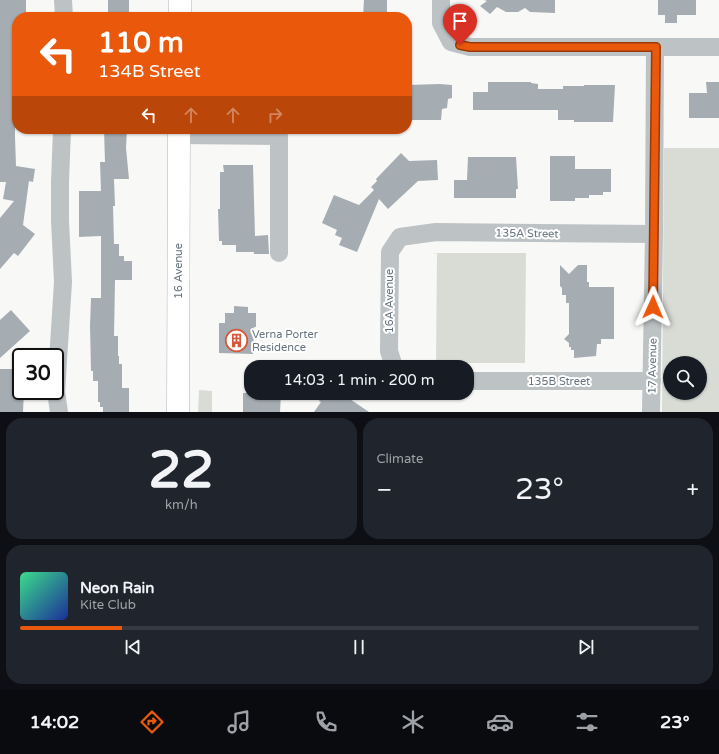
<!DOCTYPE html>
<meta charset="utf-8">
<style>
:root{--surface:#171b24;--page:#20242c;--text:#f1f3f6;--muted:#9ea1a6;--line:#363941;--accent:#ea580c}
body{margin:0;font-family:"Varela Round",sans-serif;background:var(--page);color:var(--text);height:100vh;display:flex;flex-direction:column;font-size:15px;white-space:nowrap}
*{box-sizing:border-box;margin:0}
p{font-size:13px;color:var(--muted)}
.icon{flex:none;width:22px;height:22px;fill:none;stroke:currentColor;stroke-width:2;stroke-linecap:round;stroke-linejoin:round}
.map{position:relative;height:412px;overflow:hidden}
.drawer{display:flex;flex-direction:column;gap:6px;padding:6px;background:#0d0f14;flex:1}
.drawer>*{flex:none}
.banner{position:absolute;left:12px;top:12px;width:400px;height:122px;border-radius:16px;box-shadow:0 1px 3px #0004;background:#ea580c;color:#fff;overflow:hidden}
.fabs{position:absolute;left:663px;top:356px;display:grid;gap:8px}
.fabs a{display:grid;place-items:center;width:44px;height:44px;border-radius:50%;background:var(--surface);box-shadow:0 1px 3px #0004;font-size:20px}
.speed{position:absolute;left:12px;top:348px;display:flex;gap:8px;font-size:20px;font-weight:700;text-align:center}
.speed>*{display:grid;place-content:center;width:52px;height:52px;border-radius:50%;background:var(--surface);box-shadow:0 1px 3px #0004;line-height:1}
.speed .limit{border:2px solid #111;border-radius:6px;background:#fff;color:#111}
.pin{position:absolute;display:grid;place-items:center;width:34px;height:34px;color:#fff;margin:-41px -17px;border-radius:50% 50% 50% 0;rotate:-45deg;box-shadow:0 0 4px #0007}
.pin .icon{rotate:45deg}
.me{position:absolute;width:44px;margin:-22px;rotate:1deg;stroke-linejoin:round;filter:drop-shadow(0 0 3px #0008)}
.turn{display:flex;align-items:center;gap:14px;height:84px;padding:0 20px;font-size:18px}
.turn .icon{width:52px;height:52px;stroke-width:2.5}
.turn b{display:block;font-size:28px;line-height:34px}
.lanes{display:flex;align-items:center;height:38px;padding:0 20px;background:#0003;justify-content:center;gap:20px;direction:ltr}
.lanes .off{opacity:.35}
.big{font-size:30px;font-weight:600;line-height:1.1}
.drawer .widget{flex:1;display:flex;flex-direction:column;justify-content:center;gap:6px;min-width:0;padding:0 14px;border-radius:16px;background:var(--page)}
.drawer .dial{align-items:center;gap:0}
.dial b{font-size:52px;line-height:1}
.song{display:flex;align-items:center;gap:12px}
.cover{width:48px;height:48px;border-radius:6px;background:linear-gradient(135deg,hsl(150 70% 55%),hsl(230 70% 35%))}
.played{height:4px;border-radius:2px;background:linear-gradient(90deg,var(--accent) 15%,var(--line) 15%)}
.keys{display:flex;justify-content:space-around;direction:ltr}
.heat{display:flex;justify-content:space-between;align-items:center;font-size:22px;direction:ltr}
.drawer .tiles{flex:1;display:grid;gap:6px;grid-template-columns:1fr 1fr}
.widget:last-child{grid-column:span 2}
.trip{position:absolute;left:244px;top:360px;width:230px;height:40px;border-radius:16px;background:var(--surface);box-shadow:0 1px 3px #0004;font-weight:600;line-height:40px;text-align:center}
.menu{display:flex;height:64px;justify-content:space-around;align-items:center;background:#090b0e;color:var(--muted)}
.menu .icon{width:28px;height:28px}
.menu .selected{color:var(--accent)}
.menu b{font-size:18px;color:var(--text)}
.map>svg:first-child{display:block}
.green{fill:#d8dcd5;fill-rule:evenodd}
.building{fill:#a5adb2}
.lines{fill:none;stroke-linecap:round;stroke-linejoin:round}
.major-casing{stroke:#b1b6ba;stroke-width:23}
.minor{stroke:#bdc2c5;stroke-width:18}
.major{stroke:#fff;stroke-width:22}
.route-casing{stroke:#983908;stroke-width:10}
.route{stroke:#ea580c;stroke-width:7}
.labels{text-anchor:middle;stroke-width:4;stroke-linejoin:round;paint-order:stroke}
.street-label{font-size:11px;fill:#66747e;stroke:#fff}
.poi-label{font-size:11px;fill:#66747e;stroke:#fff;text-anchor:start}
</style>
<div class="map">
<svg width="719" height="412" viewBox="0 0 719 412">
<rect width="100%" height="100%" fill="#f8f8f6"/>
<!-- green -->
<g class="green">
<path d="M664 148H719V412H662ZM670 363H700V393H670Z"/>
<polygon points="440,253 526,253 525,363 436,363 437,254 432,254"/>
<polygon points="199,390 212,391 212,412 198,412"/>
</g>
<!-- building -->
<g class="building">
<polygon points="0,0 26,0 26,17 17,17 17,109 15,109 15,137 16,166 35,169 33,182 29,181 23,225 35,234 18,256 14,253 0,269 0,218 14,201 3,199 6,182 0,182"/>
<polygon points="108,0 129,0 129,15 127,15 127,17 108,17"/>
<polygon points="364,0 387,0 387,17 363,17"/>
<polygon points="484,0 555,0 555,13 530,12 525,8 518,12 506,12 497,7 490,14 480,6 487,1"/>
<polygon points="658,0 696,0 696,15 677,15 677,23 665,23 665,15 658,15"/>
<polygon points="488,82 531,82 531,83 538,84 538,89 563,89 563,86 584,86 584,85 615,85 613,122 574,122 574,120 558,120 558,110 473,110 473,92 488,92"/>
<polygon points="706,82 719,82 719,118 689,118 689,93 707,93"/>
<polygon points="440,84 452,85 452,98 448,99 447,108 442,109 441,120 407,120 407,85"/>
<polygon points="104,129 127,129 126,148 129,179 114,179 115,206 113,206 114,244 119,244 119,256 124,256 124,261 132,261 132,280 115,280 114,336 118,336 118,356 119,356 119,364 122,364 122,388 129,388 129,412 103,412 103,407 100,407 100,402 98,402 98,381 93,381 93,371 91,371 90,326 91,298 101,298 101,236 79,237 79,191 101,191 100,162 105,162"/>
<polygon points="401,153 409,161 437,160 438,180 418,181 388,209 379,199 357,252 339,245 342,238 335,235 337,230 322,223 334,195 359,205 374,190 371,187 377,181 376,179"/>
<polygon points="550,156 575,156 575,169 611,169 611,192 603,192 603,195 589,195 589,198 575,198 575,201 550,201"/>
<polygon points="468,157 516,157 518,189 516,189 516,198 454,198 454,180 467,180"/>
<polygon points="223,165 253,165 255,236 268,235 269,254 254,254 254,252 236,252 236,245 222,245 222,241 219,241 218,209 220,209 220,172 224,172"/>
<polygon points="560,265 569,274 578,265 587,265 587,282 589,282 589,287 614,287 614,339 601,339 601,344 597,344 596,356 574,358 574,350 571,350 571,347 569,347 569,343 564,339 569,334 569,303 566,303 566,295 562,295 562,288 560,286"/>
<polygon points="234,306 248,307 248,313 256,313 256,327 254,327 253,354 219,353 219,323 225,323 225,313 234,313"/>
<polygon points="11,310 30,331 0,358 0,320"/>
<polygon points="0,369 21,369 21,391 24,391 23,412 0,412"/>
<polygon points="243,393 281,393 280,412 243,412"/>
<polygon points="323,393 341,393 369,412 314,412 321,402 319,401"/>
</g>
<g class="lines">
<defs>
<g id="major">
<polyline points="180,17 180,0"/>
<polyline points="178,412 179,129"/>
</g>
</defs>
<!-- major casing -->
<use href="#major" class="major-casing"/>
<!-- minor -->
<g class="minor">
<polyline points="63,0 64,17"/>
<polyline points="441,0 441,23 451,42 470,47 719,47"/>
<polyline points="179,135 279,136 279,253"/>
<polyline points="394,367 389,351 390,252 400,237 436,232 654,234"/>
<polyline points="467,381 652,381"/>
<polyline points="59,412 56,392 63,282 60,221 60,182 62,129"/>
<polyline points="651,412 654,234 655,47"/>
</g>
<!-- major -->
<use href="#major" class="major"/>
</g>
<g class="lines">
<defs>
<polyline id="route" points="460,45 470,47 656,47 653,307"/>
</defs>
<!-- route casing -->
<use href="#route" class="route-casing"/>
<!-- route -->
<use href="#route" class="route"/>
</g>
<!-- icons -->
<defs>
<symbol id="building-ring" viewBox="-11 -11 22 22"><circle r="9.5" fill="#fff" stroke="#d45739" stroke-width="1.5"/><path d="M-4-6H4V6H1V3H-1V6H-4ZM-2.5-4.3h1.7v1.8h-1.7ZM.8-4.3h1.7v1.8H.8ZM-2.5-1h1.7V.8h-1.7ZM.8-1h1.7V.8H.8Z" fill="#d45739"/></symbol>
</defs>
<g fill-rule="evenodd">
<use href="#building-ring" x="224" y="328" width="25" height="25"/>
</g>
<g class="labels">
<!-- street labels -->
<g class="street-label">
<text transform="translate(527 233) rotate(1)" y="4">135A Street</text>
<text transform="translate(178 271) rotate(-90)" y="4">16 Avenue</text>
<text transform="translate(389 301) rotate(-90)" y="4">16A Avenue</text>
<text transform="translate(652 366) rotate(-89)" y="4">17 Avenue</text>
<text x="559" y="385">135B Street</text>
</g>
<!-- poi labels -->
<g class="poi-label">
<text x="252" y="338">Verna Porter<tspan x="252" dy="13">Residence</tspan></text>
</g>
</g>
</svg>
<div class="fabs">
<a><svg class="icon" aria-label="search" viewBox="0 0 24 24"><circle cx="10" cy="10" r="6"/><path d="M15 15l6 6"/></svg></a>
</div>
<div class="speed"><div class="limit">30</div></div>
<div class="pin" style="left:460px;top:45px;background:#d93025"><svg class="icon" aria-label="arrive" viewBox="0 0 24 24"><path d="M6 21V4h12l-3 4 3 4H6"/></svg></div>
<svg class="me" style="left:653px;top:307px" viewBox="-20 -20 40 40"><path d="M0-17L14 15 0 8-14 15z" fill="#ea580c" stroke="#fff" stroke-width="4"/></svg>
<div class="trip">14:03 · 1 min · 200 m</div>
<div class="banner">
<div class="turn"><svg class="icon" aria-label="left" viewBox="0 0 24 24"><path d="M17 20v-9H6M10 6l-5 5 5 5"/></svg><div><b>110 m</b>134B Street</div></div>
<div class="lanes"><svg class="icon" aria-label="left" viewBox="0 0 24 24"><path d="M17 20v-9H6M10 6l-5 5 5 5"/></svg><svg class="icon off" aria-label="ahead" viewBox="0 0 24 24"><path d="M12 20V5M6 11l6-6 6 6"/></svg><svg class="icon off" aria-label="ahead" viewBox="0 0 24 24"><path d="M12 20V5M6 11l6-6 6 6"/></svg><svg class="icon off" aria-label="right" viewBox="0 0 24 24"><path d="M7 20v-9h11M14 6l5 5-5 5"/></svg></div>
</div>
</div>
<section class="drawer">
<div class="tiles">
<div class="widget dial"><b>22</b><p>km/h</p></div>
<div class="widget"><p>Climate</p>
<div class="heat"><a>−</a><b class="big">23°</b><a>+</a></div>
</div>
<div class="widget">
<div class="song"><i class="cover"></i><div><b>Neon Rain</b><p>Kite Club</p></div></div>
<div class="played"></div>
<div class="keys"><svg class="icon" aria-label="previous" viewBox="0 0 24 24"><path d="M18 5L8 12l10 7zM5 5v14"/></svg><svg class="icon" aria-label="pause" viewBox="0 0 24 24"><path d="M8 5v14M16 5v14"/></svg><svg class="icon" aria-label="next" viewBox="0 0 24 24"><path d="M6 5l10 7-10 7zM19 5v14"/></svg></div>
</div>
</div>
</section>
<nav class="menu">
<b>14:02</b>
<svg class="icon selected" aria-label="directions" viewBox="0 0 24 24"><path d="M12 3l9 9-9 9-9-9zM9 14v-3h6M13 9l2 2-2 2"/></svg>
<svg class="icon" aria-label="music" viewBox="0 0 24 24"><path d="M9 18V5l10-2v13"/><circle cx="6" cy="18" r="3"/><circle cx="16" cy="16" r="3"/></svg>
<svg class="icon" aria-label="phone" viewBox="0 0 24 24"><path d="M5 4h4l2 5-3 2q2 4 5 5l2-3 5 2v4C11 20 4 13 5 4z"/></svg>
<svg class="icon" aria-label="climate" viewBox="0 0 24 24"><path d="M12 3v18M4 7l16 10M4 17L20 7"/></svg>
<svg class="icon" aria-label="car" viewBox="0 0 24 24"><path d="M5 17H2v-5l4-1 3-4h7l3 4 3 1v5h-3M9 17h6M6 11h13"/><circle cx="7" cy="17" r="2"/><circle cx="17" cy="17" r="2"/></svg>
<svg class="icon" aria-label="filters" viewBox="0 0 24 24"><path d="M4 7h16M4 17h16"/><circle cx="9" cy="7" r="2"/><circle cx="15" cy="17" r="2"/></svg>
<b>23°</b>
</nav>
